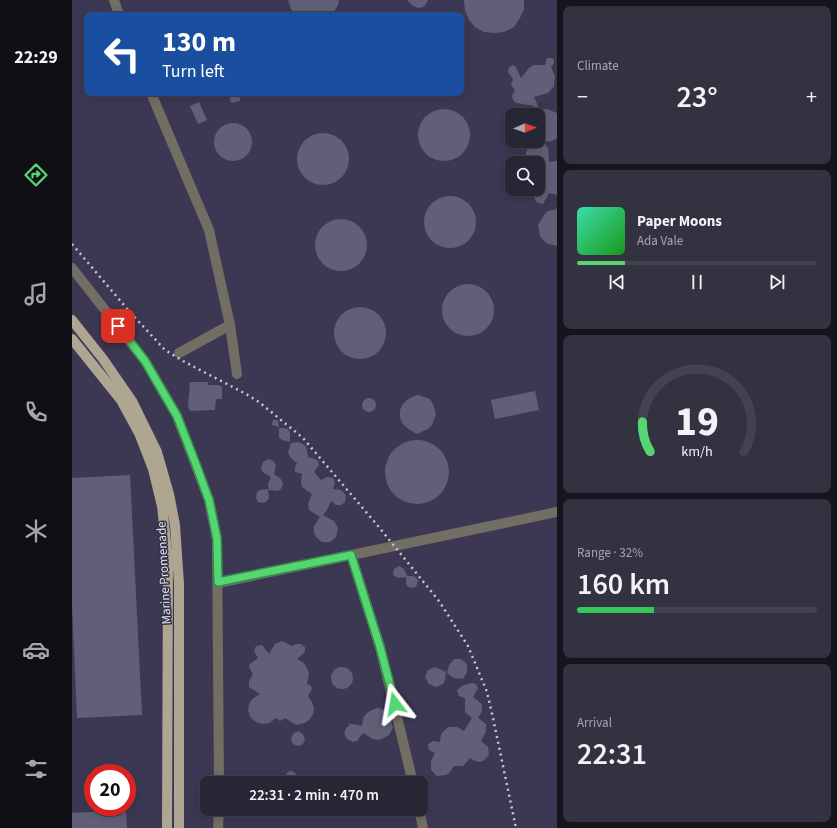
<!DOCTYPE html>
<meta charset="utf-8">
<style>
:root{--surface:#272635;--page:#333241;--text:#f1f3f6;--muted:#a4a5ad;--line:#434350;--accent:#54d672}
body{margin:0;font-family:"Source Sans 3",sans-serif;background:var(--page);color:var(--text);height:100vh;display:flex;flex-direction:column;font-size:15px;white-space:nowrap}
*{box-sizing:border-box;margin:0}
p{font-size:13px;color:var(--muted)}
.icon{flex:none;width:22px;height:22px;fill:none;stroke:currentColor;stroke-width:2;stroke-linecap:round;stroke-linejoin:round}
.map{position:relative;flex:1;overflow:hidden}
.panel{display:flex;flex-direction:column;gap:6px;padding:6px;background:#15151d;width:280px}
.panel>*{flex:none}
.guide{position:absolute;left:12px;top:12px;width:380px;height:84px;border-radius:8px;box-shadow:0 2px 10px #0003,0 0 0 1px var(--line);background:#1a4fa0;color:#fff;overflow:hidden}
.needle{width:26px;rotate:88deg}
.controls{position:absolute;left:433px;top:108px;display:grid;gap:8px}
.controls a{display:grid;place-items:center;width:40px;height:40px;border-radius:8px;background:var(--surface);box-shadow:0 2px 10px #0003,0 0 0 1px var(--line);font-size:20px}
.speed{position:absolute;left:12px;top:764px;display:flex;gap:8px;font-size:20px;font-weight:700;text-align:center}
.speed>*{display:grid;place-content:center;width:52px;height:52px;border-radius:50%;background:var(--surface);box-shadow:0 2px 10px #0003,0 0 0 1px var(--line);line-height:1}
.speed .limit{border:6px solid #d22;background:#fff;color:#111}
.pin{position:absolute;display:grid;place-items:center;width:34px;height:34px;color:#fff;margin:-17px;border-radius:8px;box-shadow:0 2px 6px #0006}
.me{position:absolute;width:44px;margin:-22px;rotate:346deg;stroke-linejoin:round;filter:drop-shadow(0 0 3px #0008)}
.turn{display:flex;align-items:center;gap:14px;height:84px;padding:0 12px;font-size:18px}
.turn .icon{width:52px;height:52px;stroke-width:2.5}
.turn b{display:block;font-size:28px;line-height:34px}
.big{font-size:30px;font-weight:600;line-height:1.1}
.panel .tile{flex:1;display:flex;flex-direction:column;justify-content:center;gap:6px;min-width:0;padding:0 14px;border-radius:8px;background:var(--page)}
.panel .dial{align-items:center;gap:0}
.dial svg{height:104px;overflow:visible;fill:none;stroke:var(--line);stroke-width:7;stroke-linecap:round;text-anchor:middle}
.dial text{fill:var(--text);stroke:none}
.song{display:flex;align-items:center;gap:12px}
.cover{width:48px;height:48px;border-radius:6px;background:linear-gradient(135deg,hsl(160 70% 55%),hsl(120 70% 35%))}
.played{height:4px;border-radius:2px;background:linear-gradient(90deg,var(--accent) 20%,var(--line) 20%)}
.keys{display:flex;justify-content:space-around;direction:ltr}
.heat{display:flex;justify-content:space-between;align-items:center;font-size:22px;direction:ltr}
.charge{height:6px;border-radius:3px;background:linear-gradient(90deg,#34c759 32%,var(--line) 0)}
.trip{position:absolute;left:128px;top:776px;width:228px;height:40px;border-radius:8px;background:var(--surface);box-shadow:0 2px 10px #0003,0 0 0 1px var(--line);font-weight:600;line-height:40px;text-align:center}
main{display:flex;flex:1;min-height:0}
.menu{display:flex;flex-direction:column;width:72px;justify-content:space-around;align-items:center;background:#100f15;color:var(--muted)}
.menu .icon{width:28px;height:28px}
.menu .on{color:var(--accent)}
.menu b{font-size:18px;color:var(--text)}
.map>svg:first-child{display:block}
.built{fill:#3c3854;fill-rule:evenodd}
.building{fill:#615f77}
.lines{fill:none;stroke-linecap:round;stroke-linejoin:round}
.minor{stroke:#726e64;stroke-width:10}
.major{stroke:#aea690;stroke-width:10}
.rail{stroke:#c8c7d5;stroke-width:2.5;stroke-dasharray:2 4;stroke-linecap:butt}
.route-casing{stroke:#378b4a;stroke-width:10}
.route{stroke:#54d672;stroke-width:7}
.labels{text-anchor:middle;stroke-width:3;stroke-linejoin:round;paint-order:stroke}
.street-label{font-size:13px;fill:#e3e2ef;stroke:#343247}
</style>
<main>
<nav class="menu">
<b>22:29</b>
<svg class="icon on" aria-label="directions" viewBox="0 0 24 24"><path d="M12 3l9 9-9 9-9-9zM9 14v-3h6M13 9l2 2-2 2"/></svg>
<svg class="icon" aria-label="music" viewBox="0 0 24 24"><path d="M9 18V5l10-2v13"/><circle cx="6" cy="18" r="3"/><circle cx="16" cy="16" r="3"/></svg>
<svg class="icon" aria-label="phone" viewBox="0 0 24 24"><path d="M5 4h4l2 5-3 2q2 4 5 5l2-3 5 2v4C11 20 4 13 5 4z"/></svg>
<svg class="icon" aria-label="climate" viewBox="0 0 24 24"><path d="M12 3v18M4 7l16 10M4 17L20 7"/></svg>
<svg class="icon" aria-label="car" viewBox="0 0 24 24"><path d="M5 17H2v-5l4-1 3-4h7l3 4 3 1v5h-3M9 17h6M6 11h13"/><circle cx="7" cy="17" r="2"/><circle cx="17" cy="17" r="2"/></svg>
<svg class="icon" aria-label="filters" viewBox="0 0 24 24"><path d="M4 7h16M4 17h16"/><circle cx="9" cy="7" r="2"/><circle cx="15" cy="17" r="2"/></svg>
</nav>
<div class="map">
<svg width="485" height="828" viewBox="0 0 485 828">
<rect width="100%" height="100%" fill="#343247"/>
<!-- built -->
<path class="built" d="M0 0H485V828H0ZM15 15H389V93H15ZM440 115H466V141H440ZM440 163H466V189H440ZM21 773H55V807H21ZM135 783H349V809H135Z"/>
<!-- building -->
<g class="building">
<polygon points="216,0 267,0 266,5 260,15 224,15 219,9"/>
<polygon points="335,0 356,0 352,7 346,8 341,6"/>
<polygon points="392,0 452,0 452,9 448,18 442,27 432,32 422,33 412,32 403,27 397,20 393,11"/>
<polygon points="475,58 480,58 482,60 482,63 479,67 483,76 482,86 476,93 462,97 466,106 464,115 446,115 463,106 444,103 441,100 440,96 443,90 439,85 441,79 436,72 437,67 441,65 444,67 449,78 457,68 462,65 473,65"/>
<polygon points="157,93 167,93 168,101 159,103"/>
<polygon points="127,102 135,120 126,124 118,106"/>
<polygon points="475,109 485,113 485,138 480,141 472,142 476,148 477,162 485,161 485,195 477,193 471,204 464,202 462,197 465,192 472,188 469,177 471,166 466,167 466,163 457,163 453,157 456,147 446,141 466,141 466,110"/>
<circle cx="372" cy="135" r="26"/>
<circle cx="161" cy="142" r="19"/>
<circle cx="251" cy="159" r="26"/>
<circle cx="378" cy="222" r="26"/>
<polygon points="485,209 485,246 477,244 472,241 468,236 466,225 472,215 476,211"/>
<circle cx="269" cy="245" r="26"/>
<circle cx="396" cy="310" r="26"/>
<circle cx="288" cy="333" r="26"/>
<polygon points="118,382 136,382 136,385 147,385 150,387 150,399 144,399 143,410 118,411 116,407"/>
<polygon points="463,391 467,410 423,419 419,400"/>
<polygon points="346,395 358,399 361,404 364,414 360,425 356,429 345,434 335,428 330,423 328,417 328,410 331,404 335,400 340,397"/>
<circle cx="297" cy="405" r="7"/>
<polygon points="201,420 204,420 206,421 207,427 200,425"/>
<polygon points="207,428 212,428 216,429 218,433 218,442 210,440 207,437"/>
<circle cx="345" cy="472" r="32"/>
<polygon points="226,442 229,443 234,446 236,457 243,459 246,461 247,465 242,472 249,480 255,477 261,478 263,483 261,489 269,490 274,495 273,502 269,505 264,505 259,501 255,510 251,515 262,521 266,528 264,537 258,542 250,542 244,537 242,533 242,526 248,517 237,510 236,504 240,494 230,487 229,482 230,474 223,472 223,468 225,463 220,459 216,453 219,443"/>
<polygon points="197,459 201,461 204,465 202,474 208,478 211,483 210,488 206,491 197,490 196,484 199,477 192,473 189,469 191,462"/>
<polygon points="58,475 70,715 5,718 0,604 0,478"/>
<polygon points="196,489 197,498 194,502 190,503 186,502 184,498 185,492 188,490"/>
<polygon points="327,566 332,569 335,576 341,576 344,577 346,581 344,587 340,588 336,587 334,584 334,577 327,578 322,576 321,572 322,569"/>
<polygon points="210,641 220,646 224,644 229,644 233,647 233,652 225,659 232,663 235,668 237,674 235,684 239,686 240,689 236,696 240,702 242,708 241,714 238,719 233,723 224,725 213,718 208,721 204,718 197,723 192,724 186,723 181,720 178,716 176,710 177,704 180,699 188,694 177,687 177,681 181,674 178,669 177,665 186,658 182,651 184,646 190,645 197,654 203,644"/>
<polygon points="382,659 389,659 395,664 395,672 391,679 382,678 375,673 377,665"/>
<polygon points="363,667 374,672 373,680 371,684 364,687 357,684 353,677 356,670"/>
<circle cx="270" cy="678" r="11"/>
<polygon points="401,683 404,684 406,688 401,697 410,704 410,711 406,718 414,724 414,732 409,741 416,747 417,755 411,761 407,762 403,761 398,758 391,766 382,766 377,773 374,775 365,776 359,770 359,761 363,753 357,750 356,744 361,741 368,742 369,734 376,727 385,727 392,731 400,718 393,712 393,698 387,696 385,690 392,685"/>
<polygon points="305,708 311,709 317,714 321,728 317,735 312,738 307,740 301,739 291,733 285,741 281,742 275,739 272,733 275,727 278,725 276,723 290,726 291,718 295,713 300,710"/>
<polygon points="226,731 231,734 233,739 231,744 226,746 221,744 219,739 221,734"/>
<circle cx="219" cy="776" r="5"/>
<polygon points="54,810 55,828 0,828 0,813"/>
</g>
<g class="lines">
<!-- minor -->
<g class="minor">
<polyline points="42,0 47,15"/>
<polyline points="79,93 137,230 158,325 165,374"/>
<polyline points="0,268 73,361 105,416 137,500 145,539 147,783"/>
<polyline points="107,353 158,325"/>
<polyline points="279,555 308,647 341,783"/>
<polyline points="146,583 485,512"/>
<polyline points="347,809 351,828"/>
<polyline points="146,828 147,809"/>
</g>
<!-- major -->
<g class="major">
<polyline points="0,320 31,359 60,401 85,452 97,494 103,525 107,584 107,828"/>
<polyline points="0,339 49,400 67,433 81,469 90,506 96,561 95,828"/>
</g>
<!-- rail -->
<polyline class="rail" points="0,244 57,311 93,350 111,361 174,394 187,402 231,438 306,526 367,601 396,646 415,692 421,718 444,828"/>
</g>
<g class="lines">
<defs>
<polyline id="route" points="46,326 73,361 105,416 123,462 137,500 145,539 146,582 279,555 308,647 323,704"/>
</defs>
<!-- route casing -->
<use href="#route" class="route-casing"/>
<!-- route -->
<use href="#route" class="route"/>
</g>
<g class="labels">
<!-- street labels -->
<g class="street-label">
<text transform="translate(91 573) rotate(-93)" y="5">Marine Promenade</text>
</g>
</g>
</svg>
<div class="controls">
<a><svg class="needle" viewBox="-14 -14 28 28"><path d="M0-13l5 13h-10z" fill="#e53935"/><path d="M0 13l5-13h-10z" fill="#a4a5ad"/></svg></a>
<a><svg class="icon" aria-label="search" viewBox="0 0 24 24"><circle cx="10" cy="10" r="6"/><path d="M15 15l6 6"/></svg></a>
</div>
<div class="speed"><div class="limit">20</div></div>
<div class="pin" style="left:46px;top:326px;background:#d93025"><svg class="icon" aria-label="arrive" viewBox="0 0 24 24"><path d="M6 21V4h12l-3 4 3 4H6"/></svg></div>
<svg class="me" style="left:323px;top:704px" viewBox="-20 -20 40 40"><path d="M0-17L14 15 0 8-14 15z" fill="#54d672" stroke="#fff" stroke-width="4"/></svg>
<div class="trip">22:31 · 2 min · 470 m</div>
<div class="guide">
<div class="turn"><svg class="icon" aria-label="left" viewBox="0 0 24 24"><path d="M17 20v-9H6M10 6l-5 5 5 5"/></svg><div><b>130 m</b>Turn left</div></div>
</div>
</div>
<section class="panel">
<div class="tile"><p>Climate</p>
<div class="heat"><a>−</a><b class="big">23°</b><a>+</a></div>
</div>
<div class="tile">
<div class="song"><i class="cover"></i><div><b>Paper Moons</b><p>Ada Vale</p></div></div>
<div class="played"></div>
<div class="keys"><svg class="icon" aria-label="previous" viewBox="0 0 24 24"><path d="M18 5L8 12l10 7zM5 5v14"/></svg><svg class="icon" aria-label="pause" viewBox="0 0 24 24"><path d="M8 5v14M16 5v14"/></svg><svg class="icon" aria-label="next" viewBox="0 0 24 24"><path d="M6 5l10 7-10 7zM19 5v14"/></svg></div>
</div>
<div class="tile dial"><svg viewBox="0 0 100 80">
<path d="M14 69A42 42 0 1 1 86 69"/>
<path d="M14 69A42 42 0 0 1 8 46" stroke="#54d672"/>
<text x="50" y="56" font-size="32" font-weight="700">19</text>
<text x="50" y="72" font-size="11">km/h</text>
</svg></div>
<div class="tile"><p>Range · 32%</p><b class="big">160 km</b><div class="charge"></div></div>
<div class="tile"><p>Arrival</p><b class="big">22:31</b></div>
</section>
</main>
